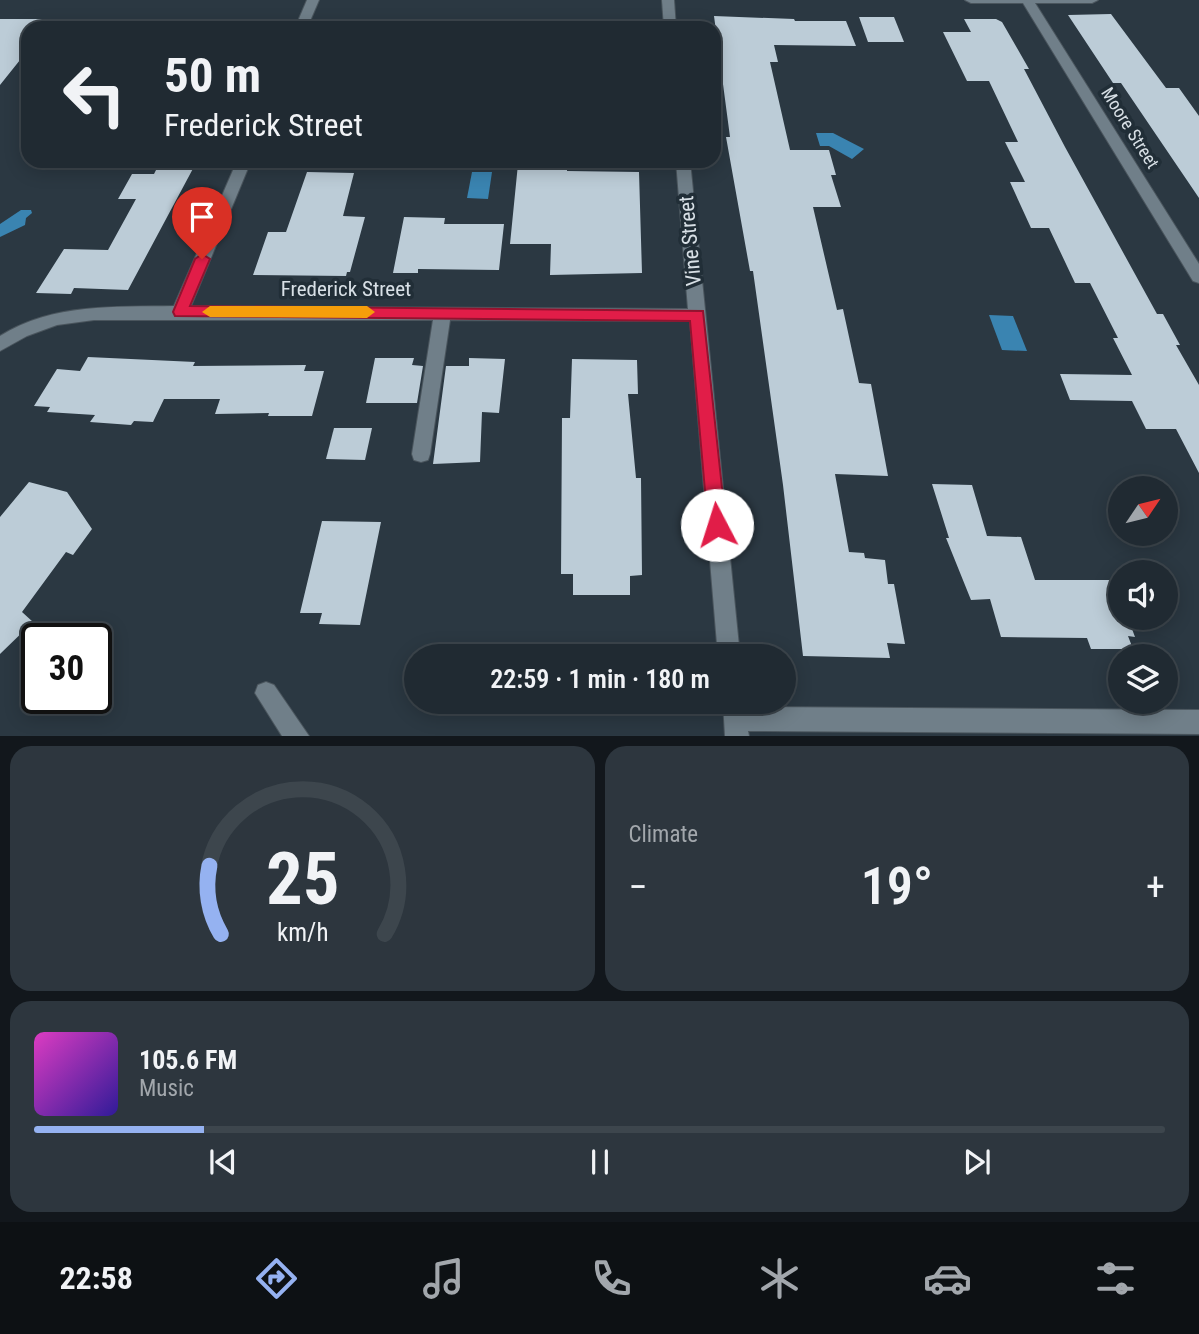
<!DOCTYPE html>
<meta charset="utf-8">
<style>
:root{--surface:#202a32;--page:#2d363e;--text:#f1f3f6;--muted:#a2a7ac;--line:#3d464d;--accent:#95b2f1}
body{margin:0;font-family:"Roboto Condensed",sans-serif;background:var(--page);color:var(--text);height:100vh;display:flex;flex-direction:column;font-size:26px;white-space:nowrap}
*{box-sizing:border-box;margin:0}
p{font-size:23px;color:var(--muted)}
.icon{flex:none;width:38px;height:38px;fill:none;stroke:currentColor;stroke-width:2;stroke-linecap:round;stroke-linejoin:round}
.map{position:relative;height:736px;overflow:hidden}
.details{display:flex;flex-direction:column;gap:10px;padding:10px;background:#12171c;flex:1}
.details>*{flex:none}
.top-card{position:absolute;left:21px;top:21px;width:700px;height:147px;border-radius:21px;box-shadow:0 4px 18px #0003,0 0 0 2px var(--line);background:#202a32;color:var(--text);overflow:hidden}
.needle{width:46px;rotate:55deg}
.tools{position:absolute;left:1108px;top:476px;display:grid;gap:14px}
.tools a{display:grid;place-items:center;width:70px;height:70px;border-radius:50%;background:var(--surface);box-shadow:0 4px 18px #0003,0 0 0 2px var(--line);font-size:35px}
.speed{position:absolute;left:21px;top:623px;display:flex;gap:14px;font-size:35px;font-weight:700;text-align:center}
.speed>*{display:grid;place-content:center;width:91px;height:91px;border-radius:50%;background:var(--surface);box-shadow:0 4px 18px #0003,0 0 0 2px var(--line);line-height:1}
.speed .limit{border:4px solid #111;border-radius:10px;background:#fff;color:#111}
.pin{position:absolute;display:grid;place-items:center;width:60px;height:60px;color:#fff;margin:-72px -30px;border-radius:50% 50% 50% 0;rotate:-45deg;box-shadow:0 0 7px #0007}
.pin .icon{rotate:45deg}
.me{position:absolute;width:77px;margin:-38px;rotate:355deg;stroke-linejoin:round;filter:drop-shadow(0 0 5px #0008)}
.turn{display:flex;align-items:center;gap:24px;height:147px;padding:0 28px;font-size:32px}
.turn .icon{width:91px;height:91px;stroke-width:2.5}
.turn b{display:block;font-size:49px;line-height:60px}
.big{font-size:52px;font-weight:600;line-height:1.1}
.details .widget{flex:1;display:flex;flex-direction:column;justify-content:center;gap:10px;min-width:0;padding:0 24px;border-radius:21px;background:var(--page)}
.details .dial{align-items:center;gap:0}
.dial svg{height:182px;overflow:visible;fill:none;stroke:var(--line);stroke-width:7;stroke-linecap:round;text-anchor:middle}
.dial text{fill:var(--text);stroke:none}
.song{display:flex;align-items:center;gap:21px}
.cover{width:84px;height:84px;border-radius:10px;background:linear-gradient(135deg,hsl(310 70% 55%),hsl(250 70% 35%))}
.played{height:7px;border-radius:4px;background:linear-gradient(90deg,var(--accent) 15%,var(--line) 15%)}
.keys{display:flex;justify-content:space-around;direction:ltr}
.heat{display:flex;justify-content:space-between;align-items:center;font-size:38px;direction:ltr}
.details .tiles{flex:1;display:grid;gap:10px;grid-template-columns:1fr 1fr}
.widget:last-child{grid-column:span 2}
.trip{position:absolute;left:404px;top:644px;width:392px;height:70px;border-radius:35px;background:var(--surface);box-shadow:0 4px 18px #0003,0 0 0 2px var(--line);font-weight:600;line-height:70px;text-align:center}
.tabs{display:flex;height:112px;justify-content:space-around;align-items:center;background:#0d1114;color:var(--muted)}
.tabs .icon{width:49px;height:49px}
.tabs .selected{color:var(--accent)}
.tabs b{font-size:32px;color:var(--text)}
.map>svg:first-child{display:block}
.water{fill:#3a84b1}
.building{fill:#bcccd7}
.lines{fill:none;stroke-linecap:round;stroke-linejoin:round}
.minor-casing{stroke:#4a555d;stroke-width:2}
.minor{fill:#707f89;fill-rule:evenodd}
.route{fill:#e11d48;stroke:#92132f;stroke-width:2}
.slow{fill:#f59e0b}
.labels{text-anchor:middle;stroke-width:7;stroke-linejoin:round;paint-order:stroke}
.far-street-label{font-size:18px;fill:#d8e0e6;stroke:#212e37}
.street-label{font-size:21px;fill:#d8e0e6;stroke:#212e37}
</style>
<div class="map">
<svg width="1199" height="736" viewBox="0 0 1199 736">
<rect width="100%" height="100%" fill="#2b3842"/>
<!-- water -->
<g class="water">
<polygon points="816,133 833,133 864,149 852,159 829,146 820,146"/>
<polygon points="472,172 492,172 488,199 467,198"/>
<polygon points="21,210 31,210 32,213 26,218 25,225 0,237 0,224"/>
<polygon points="989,315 1013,316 1027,351 1002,350"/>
</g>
<!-- building -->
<g class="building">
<polygon points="1111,14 1166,88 1179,88 1199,116 1199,198 1121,83 1113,83 1068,15"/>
<polygon points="714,16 794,19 795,21 846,21 856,46 774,45 778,62 770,62 790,150 829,150 836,175 831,175 841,207 813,207 837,310 843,309 859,383 871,384 888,476 835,474 849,552 864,553 865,558 885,560 888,584 894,584 905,644 887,643 890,658 803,656 783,485 753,271 750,271 726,137 730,137"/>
<polygon points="859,17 894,17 904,42 868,42"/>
<polygon points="0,19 53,19 46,28 28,28 28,50 0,85"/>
<polygon points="964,19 996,19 1002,22 1029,69 1024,69 1065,147 1157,314 1163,314 1180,345 1176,345 1199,385 1199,473 1176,429 1146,429 1132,401 1070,400 1060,374 1132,375 1113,338 1118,338 1090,283 1075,283 1049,228 1031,228 1010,182 1025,182 1005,142 1018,142 989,81 967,81 943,32 971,32"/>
<polygon points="160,162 196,163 128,290 74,288 71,294 36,293 64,249 108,250 136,199 118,199 132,174 154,174"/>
<polygon points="518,164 567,165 567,171 639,172 642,273 550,275 551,244 510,244"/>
<polygon points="307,172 354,173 343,216 365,217 350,272 347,272 346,276 253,275 268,232 286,232"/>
<polygon points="404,217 445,218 444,224 504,224 499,270 418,269 418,273 393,273"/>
<polygon points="88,357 195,362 193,366 306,365 304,371 324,371 312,416 268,416 269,413 215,414 220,399 164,399 153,422 134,421 131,425 90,422 95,415 47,412 50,407 34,406 57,369 80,371"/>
<polygon points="375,358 414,358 412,365 423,366 417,403 366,403"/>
<polygon points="469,358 505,359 499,413 482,412 480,462 433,464 446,366 469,366"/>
<polygon points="572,359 637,360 638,394 628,394 636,478 641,478 642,575 630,576 630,595 573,595 573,574 561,574 562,418 570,418"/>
<polygon points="334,428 372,428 365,460 326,459"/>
<polygon points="29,482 67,492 92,529 73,555 66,552 22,612 33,622 0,654 0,517"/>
<polygon points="932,484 972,485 987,536 1021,537 1035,580 1113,580 1120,599 1120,618 1128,618 1135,637 1128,636 1133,649 1091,649 1087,638 1001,637 990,599 971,600 946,538 949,538"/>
<polygon points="322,521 381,522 360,625 319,624 322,613 300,613"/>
</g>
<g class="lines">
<defs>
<g id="minor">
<polygon points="307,0 319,0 307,28 295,28"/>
<polygon points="662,0 674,0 676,28 664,28"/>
<polygon points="965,0 1098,0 1092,3 1035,3 1199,264 1199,283 1193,281 1023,3 971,3"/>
<path d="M237 161H251L191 306 688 309 676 161H690L740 656H718L690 321 450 320 430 454 428 460 421 462 414 460 412 454 433 320H94L57 325 27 336 0 351V336C53 303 115 307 174 306Z"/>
<polygon points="266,682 274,685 309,736 282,736 255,693 258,685"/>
<polygon points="723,702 745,702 746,707 1199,710 1199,734 748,731 749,736 725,736"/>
</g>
</defs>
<!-- minor casing -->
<use href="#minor" class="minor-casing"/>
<!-- minor -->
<use href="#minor" class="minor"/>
</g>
<!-- route -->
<polygon class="route" points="202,254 210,259 190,306 703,311 726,525 724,531 717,533 711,531 708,525 690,321 175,316 173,312 195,259"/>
<!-- slow -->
<polygon class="slow" points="210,306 367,306 375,312 367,318 210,317 202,312"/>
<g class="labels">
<!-- far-street labels -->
<g class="far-street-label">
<text transform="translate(1130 128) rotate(58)" y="6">Moore Street</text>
</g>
<!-- street labels -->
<g class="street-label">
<text transform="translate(690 241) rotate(-95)" y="7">Vine Street</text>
<text x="346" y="296">Frederick Street</text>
</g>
</g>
</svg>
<div class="tools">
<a><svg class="needle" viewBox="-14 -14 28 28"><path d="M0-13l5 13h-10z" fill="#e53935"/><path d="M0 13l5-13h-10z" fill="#a2a7ac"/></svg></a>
<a><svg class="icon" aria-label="sound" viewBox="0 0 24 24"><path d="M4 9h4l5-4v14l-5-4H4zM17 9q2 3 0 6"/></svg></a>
<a><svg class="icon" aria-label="layers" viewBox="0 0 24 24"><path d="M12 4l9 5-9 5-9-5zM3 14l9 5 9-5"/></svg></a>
</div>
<div class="speed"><div class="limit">30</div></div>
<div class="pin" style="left:202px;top:259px;background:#d93025"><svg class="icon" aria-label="arrive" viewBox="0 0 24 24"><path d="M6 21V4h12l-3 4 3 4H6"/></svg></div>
<svg class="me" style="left:717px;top:525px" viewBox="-20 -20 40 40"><circle r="19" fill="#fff"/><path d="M0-13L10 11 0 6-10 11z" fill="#e11d48"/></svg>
<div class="trip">22:59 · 1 min · 180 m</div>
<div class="top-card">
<div class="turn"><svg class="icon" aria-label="left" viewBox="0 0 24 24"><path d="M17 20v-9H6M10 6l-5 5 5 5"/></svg><div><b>50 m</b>Frederick Street</div></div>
</div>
</div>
<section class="details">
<div class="tiles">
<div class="widget dial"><svg viewBox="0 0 100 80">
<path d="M14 69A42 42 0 1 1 86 69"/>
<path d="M14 69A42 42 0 0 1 9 39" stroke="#95b2f1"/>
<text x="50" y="56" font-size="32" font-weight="700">25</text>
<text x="50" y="72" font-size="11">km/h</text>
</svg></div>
<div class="widget"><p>Climate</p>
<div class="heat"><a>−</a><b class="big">19°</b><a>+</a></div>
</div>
<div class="widget">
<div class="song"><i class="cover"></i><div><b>105.6 FM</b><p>Music</p></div></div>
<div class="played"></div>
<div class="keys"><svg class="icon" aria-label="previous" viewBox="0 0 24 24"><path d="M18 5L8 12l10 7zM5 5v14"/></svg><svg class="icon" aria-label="pause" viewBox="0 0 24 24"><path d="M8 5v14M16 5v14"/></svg><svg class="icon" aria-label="next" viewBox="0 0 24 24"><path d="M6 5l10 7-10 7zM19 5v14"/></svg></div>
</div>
</div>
</section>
<nav class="tabs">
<b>22:58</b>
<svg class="icon selected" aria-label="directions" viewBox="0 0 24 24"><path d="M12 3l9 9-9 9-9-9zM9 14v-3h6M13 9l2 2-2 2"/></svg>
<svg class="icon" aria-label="music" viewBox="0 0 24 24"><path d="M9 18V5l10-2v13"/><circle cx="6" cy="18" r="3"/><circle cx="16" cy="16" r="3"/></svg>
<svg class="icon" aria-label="phone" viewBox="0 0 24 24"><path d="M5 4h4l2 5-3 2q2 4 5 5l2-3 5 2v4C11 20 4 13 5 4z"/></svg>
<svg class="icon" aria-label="climate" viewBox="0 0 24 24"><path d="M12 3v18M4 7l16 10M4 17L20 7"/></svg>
<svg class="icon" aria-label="car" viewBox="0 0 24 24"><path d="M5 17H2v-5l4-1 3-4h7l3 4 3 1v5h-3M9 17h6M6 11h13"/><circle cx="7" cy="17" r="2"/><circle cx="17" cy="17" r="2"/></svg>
<svg class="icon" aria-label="filters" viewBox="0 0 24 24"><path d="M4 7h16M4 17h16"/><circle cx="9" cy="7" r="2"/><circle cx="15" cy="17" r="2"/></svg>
</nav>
